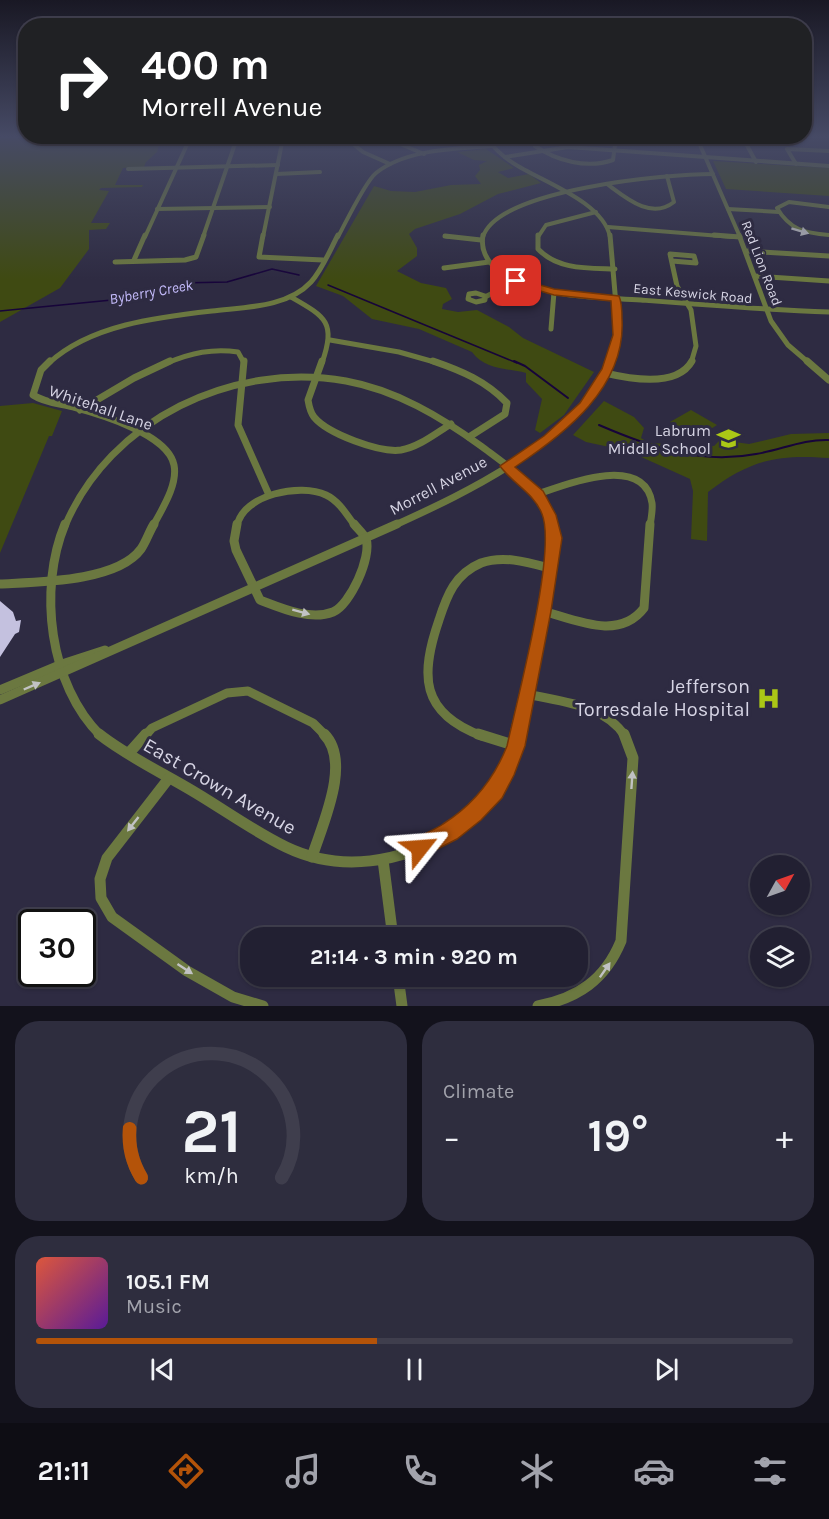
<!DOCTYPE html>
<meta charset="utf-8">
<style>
:root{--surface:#222032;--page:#2e2d3e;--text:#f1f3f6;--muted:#a2a3ac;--line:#3f3e4d;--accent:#b45309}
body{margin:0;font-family:Karla,sans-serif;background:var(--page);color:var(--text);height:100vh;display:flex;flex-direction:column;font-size:22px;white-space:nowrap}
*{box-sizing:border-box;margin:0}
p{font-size:20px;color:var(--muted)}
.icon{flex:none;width:33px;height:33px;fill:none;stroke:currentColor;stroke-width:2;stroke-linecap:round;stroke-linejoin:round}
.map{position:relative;height:1006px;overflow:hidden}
.side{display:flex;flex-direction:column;gap:15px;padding:15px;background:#13121c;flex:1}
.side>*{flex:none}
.guide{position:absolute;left:18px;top:18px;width:794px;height:126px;border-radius:24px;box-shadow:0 2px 4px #0004,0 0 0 2px var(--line);background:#202124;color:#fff;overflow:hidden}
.needle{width:39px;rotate:50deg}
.fabs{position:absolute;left:750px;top:855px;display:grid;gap:12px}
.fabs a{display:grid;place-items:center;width:60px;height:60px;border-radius:50%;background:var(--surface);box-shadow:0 2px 4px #0004,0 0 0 2px var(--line);font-size:30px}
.speed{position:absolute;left:18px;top:909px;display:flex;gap:12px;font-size:30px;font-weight:700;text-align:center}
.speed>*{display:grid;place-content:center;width:78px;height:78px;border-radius:50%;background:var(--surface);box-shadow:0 2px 4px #0004,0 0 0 2px var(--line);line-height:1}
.speed .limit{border:3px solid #111;border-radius:9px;background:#fff;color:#111}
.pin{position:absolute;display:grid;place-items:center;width:51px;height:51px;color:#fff;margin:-26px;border-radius:12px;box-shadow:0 3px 9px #0006}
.me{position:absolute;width:66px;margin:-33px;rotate:62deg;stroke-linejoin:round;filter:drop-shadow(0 0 4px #0008)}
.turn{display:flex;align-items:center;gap:21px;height:126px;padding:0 24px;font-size:27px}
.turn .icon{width:78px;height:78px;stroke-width:2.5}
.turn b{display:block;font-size:42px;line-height:51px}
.big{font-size:45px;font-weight:700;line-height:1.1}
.side .tile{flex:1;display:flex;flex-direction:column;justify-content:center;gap:9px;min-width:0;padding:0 21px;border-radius:24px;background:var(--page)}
.side .dial{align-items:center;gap:0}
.dial svg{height:156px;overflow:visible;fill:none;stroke:var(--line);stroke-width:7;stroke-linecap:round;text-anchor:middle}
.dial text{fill:var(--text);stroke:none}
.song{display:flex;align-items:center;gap:18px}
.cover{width:72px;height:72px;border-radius:9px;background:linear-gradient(135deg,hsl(10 70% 55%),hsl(270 70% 35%))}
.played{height:6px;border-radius:3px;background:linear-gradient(90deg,var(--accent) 45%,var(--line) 45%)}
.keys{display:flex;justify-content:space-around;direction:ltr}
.heat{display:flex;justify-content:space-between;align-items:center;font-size:33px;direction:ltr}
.side .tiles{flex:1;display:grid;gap:15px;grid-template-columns:1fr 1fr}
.tile:last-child{grid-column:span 2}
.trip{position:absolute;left:240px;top:927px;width:348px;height:60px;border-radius:24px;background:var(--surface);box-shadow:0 2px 4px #0004,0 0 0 2px var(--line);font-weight:700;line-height:60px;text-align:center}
.dock{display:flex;height:96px;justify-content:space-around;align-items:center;background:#0e0d14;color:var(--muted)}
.dock .icon{width:42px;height:42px}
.dock .selected{color:var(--accent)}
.dock b{font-size:27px;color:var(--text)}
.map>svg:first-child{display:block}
.green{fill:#3f4a12}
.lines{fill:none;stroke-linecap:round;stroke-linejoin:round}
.stream-far1{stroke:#17043a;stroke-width:1.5}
.stream{stroke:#17043a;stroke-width:2}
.building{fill:#c4c1df}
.minor-far4{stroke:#6b7840;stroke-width:4}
.minor-far3{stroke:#6b7840;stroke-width:5}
.minor-far2{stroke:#6b7840;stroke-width:7}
.minor-far1{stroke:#6b7840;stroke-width:9}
.minor{stroke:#6b7840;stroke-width:11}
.oneway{fill:#c1c2c3}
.route{fill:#b45309;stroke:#753606;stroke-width:1.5}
.labels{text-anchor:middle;stroke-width:6;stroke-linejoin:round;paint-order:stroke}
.far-street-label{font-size:14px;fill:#d6d4e4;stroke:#2e2b42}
.far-water-label{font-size:15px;font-style:italic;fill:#c3bafa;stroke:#2e2b42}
.street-label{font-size:16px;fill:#d6d4e4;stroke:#2e2b42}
.poi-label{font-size:16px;fill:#d6d4e4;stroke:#2e2b42;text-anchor:end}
.near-poi-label{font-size:20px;fill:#d6d4e4;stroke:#2e2b42;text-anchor:end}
.near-street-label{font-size:20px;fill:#d6d4e4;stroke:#2e2b42}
</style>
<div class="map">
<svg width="829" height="1006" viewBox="0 0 829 1006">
<rect width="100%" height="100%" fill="#2e2b42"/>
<!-- green -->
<g class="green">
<polygon points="0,138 161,138 157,152 146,162 144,167 123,168 115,185 143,185 142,187 101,188 99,190 109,191 91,223 110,223 106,229 89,230 89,249 60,288 0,322"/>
<path d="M486 149 514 168 498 172 508 178 529 174 541 183 498 194 460 214 415 229 409 234 417 248V256L397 271 421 283 446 288 452 299 443 304 442 309 458 312 477 310 509 327 523 338 594 372 564 415 540 433 535 430 542 399 526 382V373C507 368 485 370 472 352L419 329 372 319 343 296 316 286 374 186 391 191 415 192 451 185 481 184 475 176 480 170 479 165 487 161 474 160 457 152Z"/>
<polygon points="713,161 829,168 829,196 726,189"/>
<path d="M604 401 634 417 644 428 641 438 649 443 714 446 720 440 749 444 791 434 829 433V458C777 454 750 460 708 492L707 541 691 539 693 491 690 479 628 451 586 442 573 435Z"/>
<polygon points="33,403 62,411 52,436 49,436 0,553 0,406"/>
<polygon points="691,410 717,425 695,439 670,422"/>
</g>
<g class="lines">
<!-- stream-far1 -->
<g class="stream-far1">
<polyline points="328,285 517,363"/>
<polyline points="0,311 122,299 180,283 227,282 272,269 299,275"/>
</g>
<!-- stream -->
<g class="stream">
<polyline points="514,361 525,366 568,398"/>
<path d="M599 425C650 447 700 465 756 454 781 450 803 439 829 440"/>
</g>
</g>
<!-- building -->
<polygon class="building" points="0,601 13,612 16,621 21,620 19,632 15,634 0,657"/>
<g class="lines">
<!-- minor-far4 -->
<g class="minor-far4">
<polyline points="346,138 363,152 390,164"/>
<path d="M486 138C494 148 502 156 513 163 540 181 603 201 610 237"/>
<path d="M533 138 535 146C557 161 587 169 613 160L616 138"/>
<polyline points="697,138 740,237"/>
<polyline points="743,138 756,162"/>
<polyline points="398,143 424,154"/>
<polyline points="505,157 568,147 829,166"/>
<polyline points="796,164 787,149 829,151"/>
<polyline points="128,169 278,165"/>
<polyline points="276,174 320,172"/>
<path d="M607 184C626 198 651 220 674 202L667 176"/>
<path d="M829 207 789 202 777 208C790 230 805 233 829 235"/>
<polyline points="157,209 270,207"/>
<polyline points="728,209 779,212"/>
<polyline points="608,227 733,237"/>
<polyline points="445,236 450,237"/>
<polyline points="145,237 190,138"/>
<polyline points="203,237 237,138"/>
<polyline points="263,237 283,138"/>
<path d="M338 237C346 222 365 182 376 173 406 149 456 149 492 146"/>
<path d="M483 237C497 189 668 174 713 174"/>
<polyline points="538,237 546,225 596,212"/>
</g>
<!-- minor-far3 -->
<g class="minor-far3">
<polyline points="263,235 259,257 323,260"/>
<path d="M483 235C479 257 496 272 515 280 554 298 599 297 641 300 704 305 766 310 829 312"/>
<path d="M538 235V249C558 270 588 268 615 269"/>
<polyline points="714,235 740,237"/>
<polyline points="739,235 771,321 788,345 809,363"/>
<polyline points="445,236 481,240"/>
<polyline points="746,251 829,256"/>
<polyline points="134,260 145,235"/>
<polyline points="672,261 696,263 694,256 670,254 677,286 691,310 696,346 691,363"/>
<polyline points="115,262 185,260 196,257 204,235"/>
<polyline points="444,268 489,262"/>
<polyline points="755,276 829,281"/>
<polygon points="476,293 485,296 485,300 476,302 468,299 469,294"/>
<path d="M291 297C326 317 336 322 322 363"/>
<polyline points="485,297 516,281"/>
<polyline points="551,329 554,292"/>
<polyline points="330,340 399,352 438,363"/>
<path d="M49 363C90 325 158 317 212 311 244 307 287 308 311 282 322 270 330 250 338 235"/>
<path d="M167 363C191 353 213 348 238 352L244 363"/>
<polyline points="610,363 618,328 610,235"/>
</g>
<!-- minor-far2 -->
<g class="minor-far2">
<path d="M50 361 41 370 33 395C45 403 59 403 73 407 99 414 168 434 174 465 178 485 162 509 153 526"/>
<polyline points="244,361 238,425 269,495"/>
<path d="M322 361 308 400C309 406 310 412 314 417 328 434 380 453 401 450 419 447 436 433 451 424"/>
<path d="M433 361C462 371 486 381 507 403L505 414 469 437"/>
<polyline points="807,361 829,380"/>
<path d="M605 373C630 379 677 388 692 361"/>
<polyline points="80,410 134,378 170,361"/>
<path d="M538 494C566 484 644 453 652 503 653 509 651 519 650 526"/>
<path d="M65 526C110 419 233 361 346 381 396 390 441 417 481 446 509 467 544 489 552 526"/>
<path d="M237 526C243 494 301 483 326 495 339 501 347 515 355 526"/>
<path d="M393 526C468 492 577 441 610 361"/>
</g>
<!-- minor-far1 -->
<g class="minor-far1">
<path d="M65 524C38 589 49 685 101 736"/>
<path d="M237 524 234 541 236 550 260 600C281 608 310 621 333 612 350 605 372 557 366 539 364 534 357 528 354 524"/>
<path d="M0 584C37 582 117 582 141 549 146 542 149 532 154 524"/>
<path d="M543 611C576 620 619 641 644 608L650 524"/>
<polyline points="0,690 62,664 105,650"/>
<path d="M527 694C561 702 604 704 625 736"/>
<polyline points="0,700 397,524"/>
<polyline points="145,736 152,728 227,693 248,691 313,723 326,736"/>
<path d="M482 736C420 713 420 675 439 620 447 595 455 574 481 563 503 555 527 562 549 568"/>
<polyline points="520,736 550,576 553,543 552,524"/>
</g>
<!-- minor -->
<g class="minor">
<path d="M99 734C128 757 165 774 196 793 226 811 255 832 286 847 340 873 402 863 451 832 486 809 509 775 520 734"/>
<polyline points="478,734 516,746"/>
<polyline points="129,753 146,734"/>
<polyline points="169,778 107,858 100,879 101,898 112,917 187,971 233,997 263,1006"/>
<path d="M312 857C322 825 352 762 324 734"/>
<polyline points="383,860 393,938"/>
<polyline points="398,976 402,1006"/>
<path d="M538 1006C578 998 605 980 621 941L633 758 624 734"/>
</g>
</g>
<!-- one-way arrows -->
<defs><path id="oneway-solid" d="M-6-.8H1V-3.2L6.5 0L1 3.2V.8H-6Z" transform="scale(1.5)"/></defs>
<g class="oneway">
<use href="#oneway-solid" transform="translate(800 231) rotate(17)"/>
<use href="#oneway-solid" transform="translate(301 612) rotate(15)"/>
<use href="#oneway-solid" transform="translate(32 686) rotate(-23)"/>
<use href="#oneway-solid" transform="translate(632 780) rotate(-86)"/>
<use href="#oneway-solid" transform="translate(133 824) rotate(128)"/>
<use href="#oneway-solid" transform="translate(185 969) rotate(33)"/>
<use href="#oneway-solid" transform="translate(605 970) rotate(-55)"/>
</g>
<!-- sky -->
<linearGradient id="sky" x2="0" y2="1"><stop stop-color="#191824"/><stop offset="0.49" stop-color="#464a65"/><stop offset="1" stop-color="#464a65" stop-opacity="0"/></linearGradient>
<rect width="829" height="279" fill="url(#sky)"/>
<!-- route -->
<path class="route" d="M516 278 554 289 619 296C622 303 622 311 622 319 626 387 566 433 515 467L543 491 556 515 562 538 551 611 525 746 514 775 502 798 481 820 457 839 420 858 413 855 410 848C415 835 432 832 443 824 473 805 494 779 507 746 517 700 557 551 542 514 534 493 513 484 500 466L544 436 580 403 602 369 613 335 611 301 554 295 513 283 511 281Z"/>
<!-- icons -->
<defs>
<symbol id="school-bare" viewBox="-9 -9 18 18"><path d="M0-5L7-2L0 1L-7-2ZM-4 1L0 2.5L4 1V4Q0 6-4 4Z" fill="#abc716" stroke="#2e2b42" stroke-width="2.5" paint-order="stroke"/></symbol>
<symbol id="hospital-bare" viewBox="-9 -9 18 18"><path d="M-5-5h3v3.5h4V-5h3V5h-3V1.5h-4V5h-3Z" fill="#abc716" stroke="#2e2b42" stroke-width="2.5" paint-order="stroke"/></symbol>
</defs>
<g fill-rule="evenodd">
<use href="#school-bare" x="712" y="422" width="33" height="33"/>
<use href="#hospital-bare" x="752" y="682" width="33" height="33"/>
</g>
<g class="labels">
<!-- far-street labels -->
<g class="far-street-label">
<text transform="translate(762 263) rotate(69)" y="5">Red Lion Road</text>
<text transform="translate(693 293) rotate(5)" y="5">East Keswick Road</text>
</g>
<!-- far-water labels -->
<g class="far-water-label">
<text transform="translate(151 292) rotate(-10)" y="5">Byberry Creek</text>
</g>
<!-- street labels -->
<g class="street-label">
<text transform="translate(101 407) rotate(19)" y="6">Whitehall Lane</text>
<text transform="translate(438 485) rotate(-28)" y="6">Morrell Avenue</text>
</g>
<!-- poi labels -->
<g class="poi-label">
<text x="711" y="436">Labrum<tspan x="711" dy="18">Middle School</tspan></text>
</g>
<!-- near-poi labels -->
<g class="near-poi-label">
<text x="750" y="693">Jefferson<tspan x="750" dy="23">Torresdale Hospital</tspan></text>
</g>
<!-- near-street labels -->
<g class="near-street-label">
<text transform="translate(220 786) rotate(30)" y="7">East Crown Avenue</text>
</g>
</g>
</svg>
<div class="fabs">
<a><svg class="needle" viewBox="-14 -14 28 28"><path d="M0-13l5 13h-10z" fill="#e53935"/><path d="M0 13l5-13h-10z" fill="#a2a3ac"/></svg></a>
<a><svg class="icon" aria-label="layers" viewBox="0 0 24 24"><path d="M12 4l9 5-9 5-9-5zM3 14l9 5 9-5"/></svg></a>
</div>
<div class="speed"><div class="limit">30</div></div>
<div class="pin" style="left:516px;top:281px;background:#d93025"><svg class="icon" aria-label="arrive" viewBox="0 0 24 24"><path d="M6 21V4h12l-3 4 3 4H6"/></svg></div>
<svg class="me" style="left:420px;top:848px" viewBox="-20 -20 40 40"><path d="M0-17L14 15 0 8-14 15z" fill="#b45309" stroke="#fff" stroke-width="4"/></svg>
<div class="trip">21:14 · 3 min · 920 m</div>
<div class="guide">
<div class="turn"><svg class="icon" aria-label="right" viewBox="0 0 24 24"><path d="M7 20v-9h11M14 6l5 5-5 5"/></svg><div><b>400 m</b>Morrell Avenue</div></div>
</div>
</div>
<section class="side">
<div class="tiles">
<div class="tile dial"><svg viewBox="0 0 100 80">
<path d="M14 69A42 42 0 1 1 86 69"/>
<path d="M14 69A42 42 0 0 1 8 44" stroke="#b45309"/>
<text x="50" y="56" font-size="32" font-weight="700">21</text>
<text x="50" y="72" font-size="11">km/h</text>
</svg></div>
<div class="tile"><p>Climate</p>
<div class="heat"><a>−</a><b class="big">19°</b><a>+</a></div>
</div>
<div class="tile">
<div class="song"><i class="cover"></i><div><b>105.1 FM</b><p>Music</p></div></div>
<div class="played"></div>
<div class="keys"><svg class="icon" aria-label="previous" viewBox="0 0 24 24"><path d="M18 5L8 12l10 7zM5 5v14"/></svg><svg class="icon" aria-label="pause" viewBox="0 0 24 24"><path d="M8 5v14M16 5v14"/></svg><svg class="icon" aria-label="next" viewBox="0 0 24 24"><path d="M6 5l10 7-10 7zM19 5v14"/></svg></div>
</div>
</div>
</section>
<nav class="dock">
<b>21:11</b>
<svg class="icon selected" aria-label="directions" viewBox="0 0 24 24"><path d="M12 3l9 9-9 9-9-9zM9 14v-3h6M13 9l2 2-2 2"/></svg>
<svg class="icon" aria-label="music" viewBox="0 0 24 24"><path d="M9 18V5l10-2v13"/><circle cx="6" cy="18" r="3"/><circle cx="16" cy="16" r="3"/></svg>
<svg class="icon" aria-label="phone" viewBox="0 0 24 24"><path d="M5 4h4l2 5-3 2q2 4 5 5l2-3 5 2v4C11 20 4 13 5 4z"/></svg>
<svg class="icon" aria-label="climate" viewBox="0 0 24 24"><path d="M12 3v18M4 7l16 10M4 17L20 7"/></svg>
<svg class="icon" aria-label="car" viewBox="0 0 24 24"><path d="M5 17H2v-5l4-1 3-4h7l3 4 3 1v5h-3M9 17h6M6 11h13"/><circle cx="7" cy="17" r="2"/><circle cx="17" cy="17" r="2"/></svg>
<svg class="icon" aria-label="filters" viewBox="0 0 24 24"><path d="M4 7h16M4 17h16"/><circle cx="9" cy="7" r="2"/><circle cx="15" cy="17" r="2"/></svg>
</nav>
